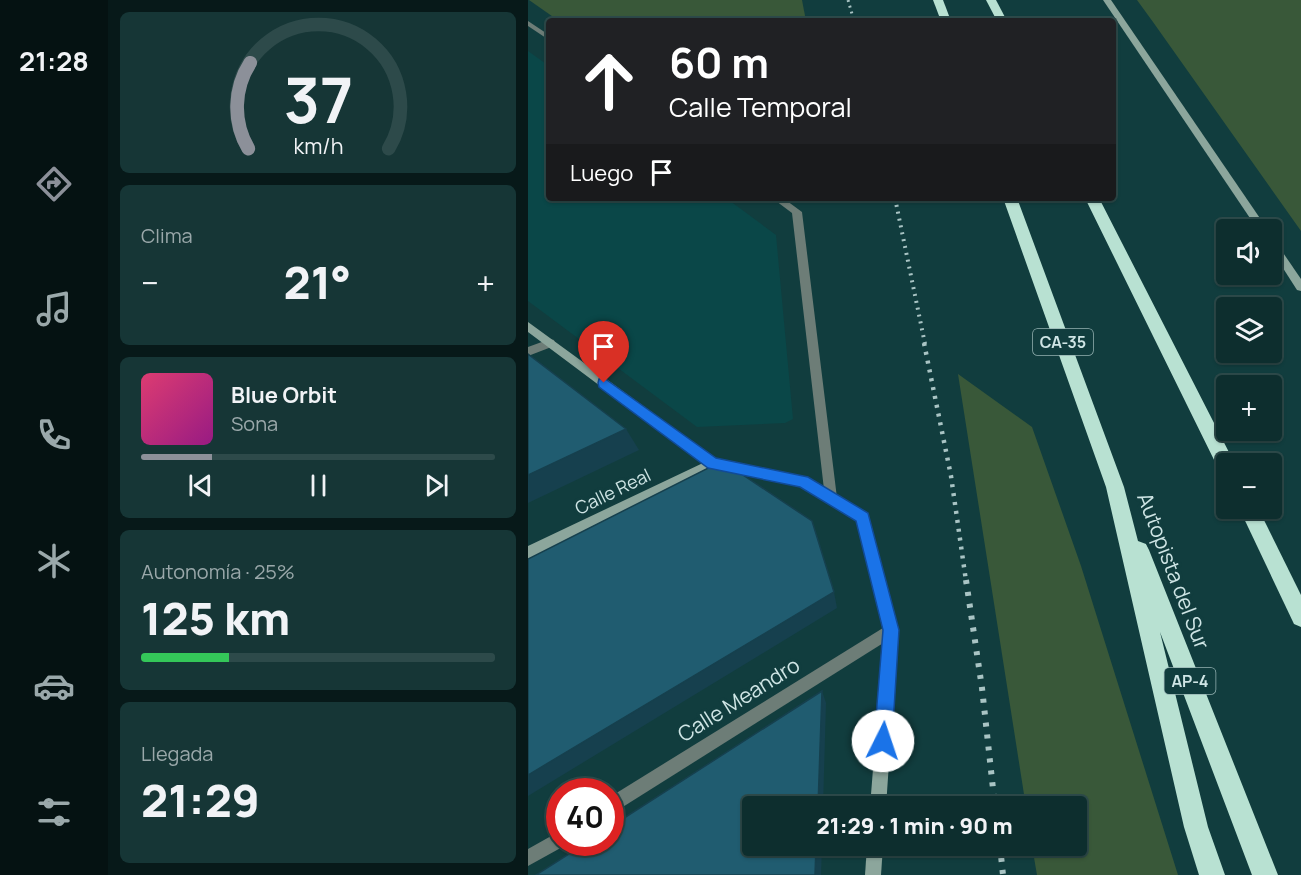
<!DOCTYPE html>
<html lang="es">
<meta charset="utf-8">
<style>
:root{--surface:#0d2e2e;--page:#163636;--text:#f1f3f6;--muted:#9aa8aa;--line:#2d4a4a;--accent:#8c9099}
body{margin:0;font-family:Manrope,sans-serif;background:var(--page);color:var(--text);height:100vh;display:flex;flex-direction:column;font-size:22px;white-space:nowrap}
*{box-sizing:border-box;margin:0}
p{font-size:20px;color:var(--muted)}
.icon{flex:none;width:33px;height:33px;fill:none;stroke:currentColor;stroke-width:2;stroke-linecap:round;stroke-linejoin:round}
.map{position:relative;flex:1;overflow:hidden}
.side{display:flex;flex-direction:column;gap:12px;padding:12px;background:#071919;width:420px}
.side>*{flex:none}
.banner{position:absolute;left:18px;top:18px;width:570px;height:183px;border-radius:6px;box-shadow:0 2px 4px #0004,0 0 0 2px var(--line);background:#202124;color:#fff;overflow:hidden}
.tools{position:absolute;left:688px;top:219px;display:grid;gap:12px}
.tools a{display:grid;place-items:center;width:66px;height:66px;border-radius:6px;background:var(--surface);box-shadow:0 2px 4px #0004,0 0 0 2px var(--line);font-size:30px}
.speed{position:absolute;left:18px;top:778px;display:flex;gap:12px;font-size:30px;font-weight:700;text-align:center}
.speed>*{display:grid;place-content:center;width:78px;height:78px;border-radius:50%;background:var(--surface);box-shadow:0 2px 4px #0004,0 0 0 2px var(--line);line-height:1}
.speed .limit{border:9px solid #d22;background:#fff;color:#111}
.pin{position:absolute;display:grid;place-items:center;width:51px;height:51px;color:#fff;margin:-62px -26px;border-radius:50% 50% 50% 0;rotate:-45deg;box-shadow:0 0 6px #0007}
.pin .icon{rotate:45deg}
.me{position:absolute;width:66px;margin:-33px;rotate:4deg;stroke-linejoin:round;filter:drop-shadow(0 0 4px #0008)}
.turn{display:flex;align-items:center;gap:21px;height:126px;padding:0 24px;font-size:27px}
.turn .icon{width:78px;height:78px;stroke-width:2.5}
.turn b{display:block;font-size:42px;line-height:51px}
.then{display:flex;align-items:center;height:57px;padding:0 24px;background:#0003;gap:12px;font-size:22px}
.big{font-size:45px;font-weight:800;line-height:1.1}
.side .widget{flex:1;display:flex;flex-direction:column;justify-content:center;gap:9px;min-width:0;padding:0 21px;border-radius:9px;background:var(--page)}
.side .dial{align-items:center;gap:0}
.dial svg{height:156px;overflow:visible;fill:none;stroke:var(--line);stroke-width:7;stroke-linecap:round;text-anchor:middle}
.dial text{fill:var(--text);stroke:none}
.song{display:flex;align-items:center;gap:18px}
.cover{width:72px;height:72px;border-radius:9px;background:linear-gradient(135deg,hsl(340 70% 55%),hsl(310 70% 35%))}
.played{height:6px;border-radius:3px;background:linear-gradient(90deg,var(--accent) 20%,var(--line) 20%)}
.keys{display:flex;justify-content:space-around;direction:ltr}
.heat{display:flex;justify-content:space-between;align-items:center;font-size:33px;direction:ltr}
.charge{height:9px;border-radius:4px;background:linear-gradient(90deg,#34c759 25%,var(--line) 0)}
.trip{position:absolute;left:214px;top:796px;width:345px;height:60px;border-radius:6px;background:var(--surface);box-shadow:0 2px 4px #0004,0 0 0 2px var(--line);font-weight:800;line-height:60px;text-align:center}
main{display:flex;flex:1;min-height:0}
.tab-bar{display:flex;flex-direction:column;width:108px;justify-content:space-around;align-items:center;background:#051212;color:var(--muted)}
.tab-bar .icon{width:42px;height:42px}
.tab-bar .current{color:var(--accent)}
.tab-bar b{font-size:27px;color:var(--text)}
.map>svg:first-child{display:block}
.built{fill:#0a4748}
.green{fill:#395839}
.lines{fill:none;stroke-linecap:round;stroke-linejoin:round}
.street{fill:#6d7d77;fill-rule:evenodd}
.secondary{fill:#8ca69c;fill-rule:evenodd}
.highway{fill:#b8e1d2;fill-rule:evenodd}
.rail-far3{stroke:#a9c4c4;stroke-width:3;stroke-dasharray:2 4;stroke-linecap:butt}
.rail-far2{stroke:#a9c4c4;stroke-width:4;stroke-dasharray:2 5;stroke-linecap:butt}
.rail-far1{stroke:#a9c4c4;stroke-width:4.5;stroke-dasharray:3 6;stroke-linecap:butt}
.rail{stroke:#a9c4c4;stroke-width:6;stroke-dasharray:4 8;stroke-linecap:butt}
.shaded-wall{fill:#16404e}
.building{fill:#205c70;stroke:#16404e;stroke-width:1.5}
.route{fill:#1a73e8;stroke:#114b97;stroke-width:1.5}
.labels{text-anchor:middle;stroke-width:6;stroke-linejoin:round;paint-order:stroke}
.shield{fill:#113d3e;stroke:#96b3b3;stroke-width:1.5}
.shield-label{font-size:16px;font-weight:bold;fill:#cfe5e5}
.street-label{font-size:18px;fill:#cfe5e5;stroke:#113d3e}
.near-street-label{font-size:21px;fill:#cfe5e5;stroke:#113d3e}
</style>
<main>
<nav class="tab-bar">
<b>21:28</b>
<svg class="icon current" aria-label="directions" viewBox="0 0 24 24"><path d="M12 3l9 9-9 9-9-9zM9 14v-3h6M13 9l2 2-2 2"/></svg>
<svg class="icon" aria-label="music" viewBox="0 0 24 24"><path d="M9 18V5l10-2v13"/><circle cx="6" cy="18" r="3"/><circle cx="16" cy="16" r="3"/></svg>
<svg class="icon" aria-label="phone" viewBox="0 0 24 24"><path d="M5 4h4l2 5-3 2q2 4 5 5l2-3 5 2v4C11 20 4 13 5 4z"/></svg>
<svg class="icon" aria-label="climate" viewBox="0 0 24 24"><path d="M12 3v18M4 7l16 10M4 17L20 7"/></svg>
<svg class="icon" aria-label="car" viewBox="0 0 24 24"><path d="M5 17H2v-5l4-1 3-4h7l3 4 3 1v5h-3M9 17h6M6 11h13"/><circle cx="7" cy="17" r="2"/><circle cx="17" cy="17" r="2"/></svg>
<svg class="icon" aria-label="filters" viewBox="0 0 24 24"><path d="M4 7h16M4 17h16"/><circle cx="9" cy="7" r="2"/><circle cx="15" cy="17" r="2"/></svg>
</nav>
<section class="side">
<div class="widget dial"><svg viewBox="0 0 100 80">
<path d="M14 69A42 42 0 1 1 86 69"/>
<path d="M14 69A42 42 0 0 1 15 25" stroke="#8c9099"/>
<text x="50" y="56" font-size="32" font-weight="700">37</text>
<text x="50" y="72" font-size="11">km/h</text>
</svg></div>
<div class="widget"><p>Clima</p>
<div class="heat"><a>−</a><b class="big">21°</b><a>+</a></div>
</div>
<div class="widget">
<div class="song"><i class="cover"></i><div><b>Blue Orbit</b><p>Sona</p></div></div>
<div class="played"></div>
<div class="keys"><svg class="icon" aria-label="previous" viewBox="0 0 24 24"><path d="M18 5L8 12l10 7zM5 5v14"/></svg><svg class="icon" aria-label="pause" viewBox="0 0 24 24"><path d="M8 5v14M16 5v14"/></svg><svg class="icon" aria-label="next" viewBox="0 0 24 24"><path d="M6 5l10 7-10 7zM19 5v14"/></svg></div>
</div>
<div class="widget"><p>Autonomía · 25%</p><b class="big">125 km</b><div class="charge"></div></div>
<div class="widget"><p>Llegada</p><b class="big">21:29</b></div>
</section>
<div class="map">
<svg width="773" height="875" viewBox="0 0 773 875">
<rect width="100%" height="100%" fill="#113d3e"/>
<!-- built -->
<polygon class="built" points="0,51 21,66 21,198 198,198 248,235 265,419 257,423 169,427 0,301"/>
<!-- green -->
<g class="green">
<polygon points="1,0 274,0 278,21 31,21"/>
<polygon points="609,0 773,0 773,231 625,22"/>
<polygon points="430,374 504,427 553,566 650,875 509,875 504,846 549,846 549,807 498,807"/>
</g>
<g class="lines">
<!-- street -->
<g class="street">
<polygon points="0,21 21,35 21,40 0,26"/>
<polygon points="244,198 255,198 274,212 309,498 307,502 303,504 299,502 297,498 264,213"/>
<polygon points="22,339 26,340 27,343 26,346 0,356 0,347"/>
<polygon points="363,623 368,625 370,630 368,635 82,815 82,797"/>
<polygon points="32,831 32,843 39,843 38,845 0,866 0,849"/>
</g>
<!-- secondary -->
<g class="secondary">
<polygon points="575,0 583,0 740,230 730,230"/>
<polygon points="744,240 747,241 773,279 773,291 769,290 744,251"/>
<polygon points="0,322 188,459 275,476 339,513 370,630 358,807 342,807 356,630 328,520 272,486 186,469 0,559 0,546 175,463 0,332"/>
<polygon points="339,846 355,846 353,875 337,875"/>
</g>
<!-- highway -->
<g class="highway">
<polygon points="405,0 415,0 423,21 413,21"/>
<polygon points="458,0 468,0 479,21 469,21"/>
<polygon points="475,198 489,198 596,487 610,541 618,544 621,550 750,875 724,875 632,632 680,827 697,875 671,875 656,827 578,487"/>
<polygon points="557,198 571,198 707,464 699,464 699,474 692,472"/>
<polygon points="711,508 730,508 773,595 773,627 766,624"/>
</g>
<!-- rail-far3 -->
<polyline class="rail-far3" points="320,0 326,21"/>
<!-- rail-far2 -->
<polyline class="rail-far2" points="367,198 397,344"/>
<!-- rail-far1 -->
<polyline class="rail-far1" points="396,343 423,476 438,581"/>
<!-- rail -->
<g class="rail">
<polyline points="438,580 454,688 467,807"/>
<polyline points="472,846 475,875"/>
</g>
</g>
<!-- shaded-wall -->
<g class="shaded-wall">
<polygon points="98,429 111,450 0,503 0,475"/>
<polygon points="306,592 309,608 0,796 0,775"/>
<polygon points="294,691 298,703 295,807 290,807"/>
<polygon points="288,846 294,846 293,875 287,875"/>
</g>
<!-- building -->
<g class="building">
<polygon points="0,354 98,429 0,475"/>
<polygon points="194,461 284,521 306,592 0,775 0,559"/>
<polygon points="294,691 290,807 225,807 225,846 288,846 287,875 8,875 58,843 82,843 82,827"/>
</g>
<!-- route -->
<polygon class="route" points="76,378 188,458 280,477 340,513 371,630 364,741 361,747 355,749 349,747 346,741 355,630 328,521 272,487 180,468 71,387 70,383 71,379"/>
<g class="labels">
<!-- shield labels -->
<g class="shield">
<rect x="505" y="329" width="60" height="26" rx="4.5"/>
<rect x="636.5" y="668" width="51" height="26" rx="4.5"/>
</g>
<g class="shield-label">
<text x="535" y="348">CA-35</text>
<text x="662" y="687">AP-4</text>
</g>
<!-- street labels -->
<g class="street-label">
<text transform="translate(85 492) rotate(-26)" y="6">Calle Real</text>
</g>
<!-- near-street labels -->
<g class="near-street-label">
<text transform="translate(645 571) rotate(69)" y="7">Autopista del Sur</text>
<text transform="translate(211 700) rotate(-32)" y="7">Calle Meandro</text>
</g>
</g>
</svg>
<div class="tools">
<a><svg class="icon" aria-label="sound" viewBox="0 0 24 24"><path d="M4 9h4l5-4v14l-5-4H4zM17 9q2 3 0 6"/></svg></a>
<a><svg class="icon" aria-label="layers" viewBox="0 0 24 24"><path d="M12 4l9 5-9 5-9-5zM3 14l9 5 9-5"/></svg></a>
<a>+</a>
<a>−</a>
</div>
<div class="speed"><div class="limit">40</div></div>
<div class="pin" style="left:76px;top:383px;background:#d93025"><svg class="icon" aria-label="arrive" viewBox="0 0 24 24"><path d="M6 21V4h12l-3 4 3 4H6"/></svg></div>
<svg class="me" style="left:355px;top:741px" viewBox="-20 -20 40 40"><circle r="19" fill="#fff"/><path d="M0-13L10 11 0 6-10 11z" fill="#1a73e8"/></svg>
<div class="trip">21:29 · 1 min · 90 m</div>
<div class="banner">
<div class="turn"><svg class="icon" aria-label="ahead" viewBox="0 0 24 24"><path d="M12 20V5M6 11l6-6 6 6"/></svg><div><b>60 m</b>Calle Temporal</div></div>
<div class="then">Luego<svg class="icon" aria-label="arrive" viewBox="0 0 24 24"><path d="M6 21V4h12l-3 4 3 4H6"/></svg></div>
</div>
</div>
</main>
